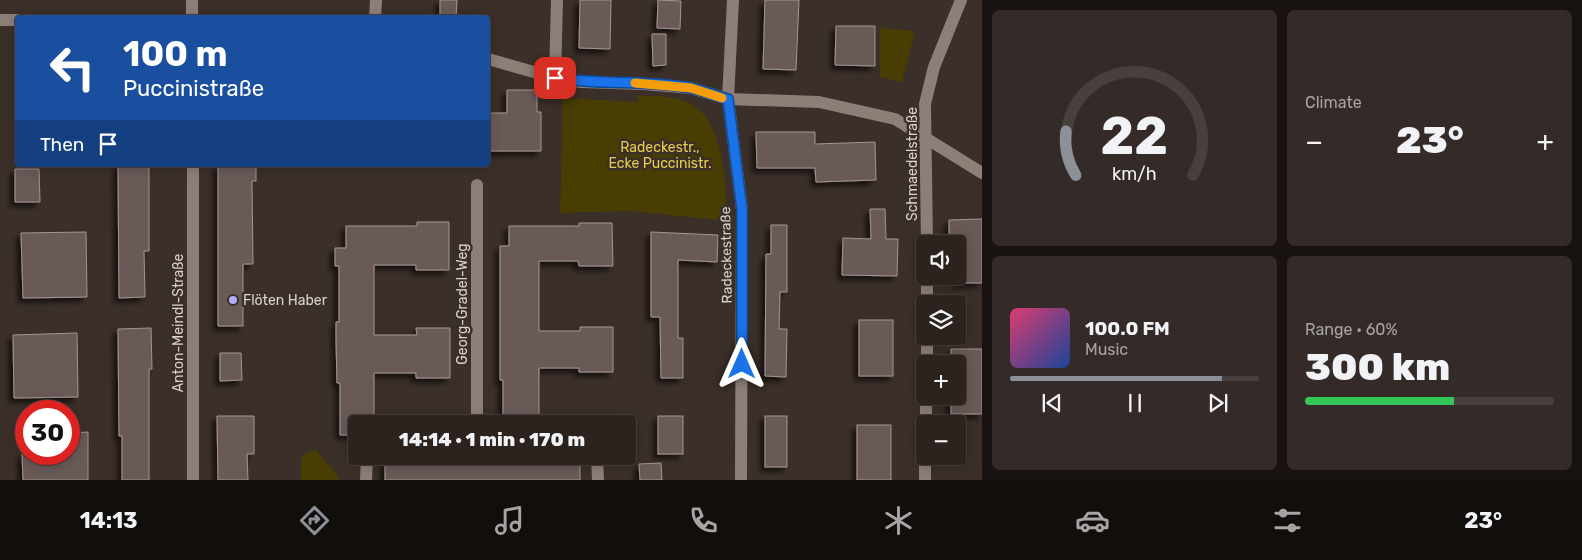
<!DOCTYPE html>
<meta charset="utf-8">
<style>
:root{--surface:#2c231f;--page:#342b28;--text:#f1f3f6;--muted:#a6a4a4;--line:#48403d;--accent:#8c9099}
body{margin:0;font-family:Rubik,sans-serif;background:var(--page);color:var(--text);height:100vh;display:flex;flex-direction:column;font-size:19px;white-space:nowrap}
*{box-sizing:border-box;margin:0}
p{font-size:16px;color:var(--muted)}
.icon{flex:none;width:28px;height:28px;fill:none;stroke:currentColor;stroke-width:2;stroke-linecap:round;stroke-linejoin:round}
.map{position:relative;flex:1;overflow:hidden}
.panel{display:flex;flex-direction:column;gap:10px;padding:10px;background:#181311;width:600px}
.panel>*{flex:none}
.top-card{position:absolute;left:15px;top:15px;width:475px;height:152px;border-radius:5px;box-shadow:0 2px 12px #0003,0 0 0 1px var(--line);background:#1a4fa0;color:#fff;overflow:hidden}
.tools{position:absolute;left:916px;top:235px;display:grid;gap:10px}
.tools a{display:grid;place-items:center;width:50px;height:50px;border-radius:5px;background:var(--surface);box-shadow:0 2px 12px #0003,0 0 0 1px var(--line);font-size:25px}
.speed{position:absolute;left:15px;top:400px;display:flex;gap:10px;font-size:25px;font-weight:700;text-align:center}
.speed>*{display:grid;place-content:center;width:65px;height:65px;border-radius:50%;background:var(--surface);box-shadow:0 2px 12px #0003,0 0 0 1px var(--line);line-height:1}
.speed .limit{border:8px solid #d22;background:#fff;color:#111}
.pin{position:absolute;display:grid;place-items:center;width:42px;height:42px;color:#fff;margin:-21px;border-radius:10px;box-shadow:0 2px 8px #0006}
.me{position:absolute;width:55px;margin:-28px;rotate:0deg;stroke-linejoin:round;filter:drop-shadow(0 0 4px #0008)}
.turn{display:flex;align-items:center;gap:18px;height:105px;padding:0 25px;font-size:22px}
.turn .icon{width:65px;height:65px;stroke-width:2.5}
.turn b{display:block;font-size:35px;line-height:42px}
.then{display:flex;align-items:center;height:48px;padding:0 25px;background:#0003;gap:10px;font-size:19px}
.big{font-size:38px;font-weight:800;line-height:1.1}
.panel .widget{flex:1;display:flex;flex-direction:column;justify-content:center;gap:8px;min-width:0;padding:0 18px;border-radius:8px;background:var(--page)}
.panel .dial{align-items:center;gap:0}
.dial svg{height:130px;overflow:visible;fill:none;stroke:var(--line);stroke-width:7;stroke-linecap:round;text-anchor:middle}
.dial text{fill:var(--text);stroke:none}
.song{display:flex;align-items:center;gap:15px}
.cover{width:60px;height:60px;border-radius:8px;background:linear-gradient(135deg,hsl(340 70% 55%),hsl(220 70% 35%))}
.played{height:5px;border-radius:2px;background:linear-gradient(90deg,var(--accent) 85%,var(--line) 85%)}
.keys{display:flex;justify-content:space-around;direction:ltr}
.heat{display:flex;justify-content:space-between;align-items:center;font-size:28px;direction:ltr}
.charge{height:8px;border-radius:4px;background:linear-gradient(90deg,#34c759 60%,var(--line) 0)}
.panel .tiles{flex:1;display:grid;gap:10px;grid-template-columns:repeat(2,1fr)}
.trip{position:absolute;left:348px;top:415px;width:288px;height:50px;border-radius:5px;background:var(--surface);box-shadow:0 2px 12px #0003,0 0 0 1px var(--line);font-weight:800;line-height:50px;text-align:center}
.tabs{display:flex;height:80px;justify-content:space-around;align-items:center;background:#120e0c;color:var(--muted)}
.tabs .icon{width:35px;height:35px}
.tabs .active{color:var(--accent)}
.tabs b{font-size:22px;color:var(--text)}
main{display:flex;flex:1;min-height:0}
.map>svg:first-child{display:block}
.green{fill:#483d02}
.building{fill:#695a58;stroke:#a59492;filter:url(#shadow)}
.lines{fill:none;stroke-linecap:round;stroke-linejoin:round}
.minor{stroke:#8d7f78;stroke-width:12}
.route-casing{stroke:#114b97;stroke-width:12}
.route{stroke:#1a73e8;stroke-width:9}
.slow{stroke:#f59e0b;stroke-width:9}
.poi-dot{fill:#b1adfa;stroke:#3b2f29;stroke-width:2}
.labels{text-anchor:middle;stroke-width:5;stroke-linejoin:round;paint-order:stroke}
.park-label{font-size:14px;fill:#e6cd4d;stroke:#3b2f29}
.street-label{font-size:14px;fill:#dad2cf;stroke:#3b2f29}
.poi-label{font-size:14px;fill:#dad2cf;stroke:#3b2f29;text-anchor:start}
</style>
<main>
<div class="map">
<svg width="982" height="480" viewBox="0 0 982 480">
<defs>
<filter id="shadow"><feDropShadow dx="-4.5" dy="4.5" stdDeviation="2.5" flood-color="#0009"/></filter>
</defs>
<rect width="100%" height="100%" fill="#3b2f29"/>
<!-- green -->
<g class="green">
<polygon points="880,28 915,31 902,82 880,77"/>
<path d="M638 96C657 95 682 96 697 108 724 129 727 189 727 221L630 211 560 213 563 98 638 102Z"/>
<polygon points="315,449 338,476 338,480 301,480 301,457"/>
</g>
<!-- building -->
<g class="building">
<polygon points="440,0 457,0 456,18 440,18"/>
<polygon points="580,0 611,0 610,49 579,48"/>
<polygon points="658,0 681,1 680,29 657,28"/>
<polygon points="765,0 799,0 796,70 763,69"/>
<polygon points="836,26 875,26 875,66 835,65"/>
<polygon points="652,34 666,34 666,65 653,66"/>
<polygon points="507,90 537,90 537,112 541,112 541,151 488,151 488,113 507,113"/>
<polygon points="756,132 815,132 815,144 875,142 876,180 816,182 815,168 757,168"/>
<polygon points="118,165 149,165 149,251 144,251 145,297 119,298"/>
<polygon points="218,165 256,165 256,181 252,181 253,264 243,264 243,326 218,326"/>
<polygon points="15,169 39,169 40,202 15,202"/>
<polygon points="870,209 885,209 886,239 898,239 897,276 842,275 843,238 871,239"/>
<polygon points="982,219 982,283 958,283 958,244 949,244 949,220"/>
<polygon points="417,222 449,222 449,270 416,270 416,265 374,265 374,335 417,335 416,328 450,328 450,378 416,378 416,373 374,373 374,424 356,424 356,435 340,435 340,383 337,383 336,340 336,322 339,322 339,266 335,266 335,248 346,248 346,226 417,226"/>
<polygon points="579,223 612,223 613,266 579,266 578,261 539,261 539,331 580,331 580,327 613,327 613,372 579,372 579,368 539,368 539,424 503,424 503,380 500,380 500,246 509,246 509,226 579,226"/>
<polygon points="771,225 787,225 787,292 780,292 779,329 787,329 786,377 765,376 766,254 771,254"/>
<polygon points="86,232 87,297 23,298 21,233"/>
<polygon points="651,232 718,235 717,262 678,260 678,338 683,338 683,378 661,378 660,317 651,317"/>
<rect x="859" y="320" width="34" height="56"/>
<polygon points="151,328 152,369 149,369 149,480 122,480 122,436 119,436 118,329"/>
<polygon points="77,333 78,397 14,398 13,335"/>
<polygon points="951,349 982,349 982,414 951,414 951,396 958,396 958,364 951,364"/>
<polygon points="220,353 241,353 242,380 220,381"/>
<polygon points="217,416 254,416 254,454 247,454 248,480 218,480"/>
<rect x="658" y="416" width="25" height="38"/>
<rect x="765" y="416" width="22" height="51"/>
<rect x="857" y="425" width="34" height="55"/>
<polygon points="88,432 88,480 23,480 22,454 69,454 69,433"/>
<polygon points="385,462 580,463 580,480 385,480"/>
<polygon points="661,463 662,480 640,480 639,464"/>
</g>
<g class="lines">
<!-- minor -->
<g class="minor">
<polyline points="192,0 192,18"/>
<polyline points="733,0 728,99 742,209 741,480"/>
<polyline points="375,18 376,0"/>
<polyline points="0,20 18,20"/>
<polyline points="488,59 555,78 581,82 643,84 691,88 728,99 819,102 895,119 982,173"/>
<polyline points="555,78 557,0"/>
<polyline points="193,165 193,480"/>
<polyline points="477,185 477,424"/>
<polyline points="927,244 925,104 934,67 961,0"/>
<polyline points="927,304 927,276"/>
<polyline points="927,364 927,336"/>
<polyline points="926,424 926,396"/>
<polyline points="597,456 598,480"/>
<polyline points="366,480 367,456"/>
<polyline points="925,480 925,456"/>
</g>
</g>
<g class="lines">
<defs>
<path id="route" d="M555 78C600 85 646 80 691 88 703 91 716 96 728 99L742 209V364"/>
</defs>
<!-- route casing -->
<use href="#route" class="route-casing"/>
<!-- route -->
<use href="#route" class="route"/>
<!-- slow -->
<polyline class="slow" points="635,83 691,88 722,98"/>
</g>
<!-- markers -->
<circle class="poi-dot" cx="233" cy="300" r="5"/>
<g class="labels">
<!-- park labels -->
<g class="park-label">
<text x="660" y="152">Radeckestr.,<tspan x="660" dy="16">Ecke Puccinistr.</tspan></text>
</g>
<!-- street labels -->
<g class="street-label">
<text transform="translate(912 164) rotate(-90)" y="5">Schmaedelstraße</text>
<text transform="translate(726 255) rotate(-91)" y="5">Radeckestraße</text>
<text transform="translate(462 304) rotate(-90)" y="5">Georg-Gradel-Weg</text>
<text transform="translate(178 323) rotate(-90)" y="5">Anton-Meindl-Straße</text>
</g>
<!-- poi labels -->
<g class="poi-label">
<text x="243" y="305">Flöten Haber</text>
</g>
</g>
</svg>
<div class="tools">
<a><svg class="icon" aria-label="sound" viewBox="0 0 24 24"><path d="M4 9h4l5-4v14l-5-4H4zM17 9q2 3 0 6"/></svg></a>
<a><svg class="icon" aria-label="layers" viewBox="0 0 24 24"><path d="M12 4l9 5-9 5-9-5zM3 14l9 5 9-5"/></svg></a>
<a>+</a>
<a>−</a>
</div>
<div class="speed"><div class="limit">30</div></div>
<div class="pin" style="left:555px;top:78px;background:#d93025"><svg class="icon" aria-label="arrive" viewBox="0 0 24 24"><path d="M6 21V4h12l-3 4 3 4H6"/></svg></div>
<svg class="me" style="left:742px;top:364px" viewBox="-20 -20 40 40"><path d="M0-17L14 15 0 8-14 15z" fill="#1a73e8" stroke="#fff" stroke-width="4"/></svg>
<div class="trip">14:14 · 1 min · 170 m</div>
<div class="top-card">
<div class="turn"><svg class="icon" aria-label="left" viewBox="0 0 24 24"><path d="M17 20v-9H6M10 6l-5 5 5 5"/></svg><div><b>100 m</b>Puccinistraße</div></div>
<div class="then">Then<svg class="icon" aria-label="arrive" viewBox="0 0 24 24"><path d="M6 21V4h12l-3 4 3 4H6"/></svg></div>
</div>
</div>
<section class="panel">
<div class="tiles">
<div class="widget dial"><svg viewBox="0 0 100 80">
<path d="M14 69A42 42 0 1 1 86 69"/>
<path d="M14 69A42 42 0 0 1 8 42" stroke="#8c9099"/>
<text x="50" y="56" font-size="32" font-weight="700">22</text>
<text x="50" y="72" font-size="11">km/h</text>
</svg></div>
<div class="widget"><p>Climate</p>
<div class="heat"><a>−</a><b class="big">23°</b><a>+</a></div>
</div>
<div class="widget">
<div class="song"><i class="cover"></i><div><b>100.0 FM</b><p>Music</p></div></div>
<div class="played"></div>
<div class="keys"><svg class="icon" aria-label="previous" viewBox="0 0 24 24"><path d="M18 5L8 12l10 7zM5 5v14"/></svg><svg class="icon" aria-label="pause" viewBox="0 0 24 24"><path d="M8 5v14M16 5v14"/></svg><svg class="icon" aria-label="next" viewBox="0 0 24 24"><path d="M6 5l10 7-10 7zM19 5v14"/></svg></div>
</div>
<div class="widget"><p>Range · 60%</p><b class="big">300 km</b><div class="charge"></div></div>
</div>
</section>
</main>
<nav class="tabs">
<b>14:13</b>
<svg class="icon active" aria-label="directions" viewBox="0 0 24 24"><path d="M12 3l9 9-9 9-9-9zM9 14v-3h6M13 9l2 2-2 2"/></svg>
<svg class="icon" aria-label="music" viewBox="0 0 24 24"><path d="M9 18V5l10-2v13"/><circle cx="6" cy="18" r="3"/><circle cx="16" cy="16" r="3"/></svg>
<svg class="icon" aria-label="phone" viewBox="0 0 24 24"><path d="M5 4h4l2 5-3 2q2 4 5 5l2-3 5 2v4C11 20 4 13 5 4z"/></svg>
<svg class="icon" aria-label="climate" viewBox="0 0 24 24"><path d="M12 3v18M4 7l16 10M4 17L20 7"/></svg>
<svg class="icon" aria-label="car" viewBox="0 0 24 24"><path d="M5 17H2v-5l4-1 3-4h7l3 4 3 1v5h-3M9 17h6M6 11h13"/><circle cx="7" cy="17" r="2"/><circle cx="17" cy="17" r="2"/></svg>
<svg class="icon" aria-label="filters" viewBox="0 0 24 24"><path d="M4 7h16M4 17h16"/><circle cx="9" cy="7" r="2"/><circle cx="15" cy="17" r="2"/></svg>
<b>23°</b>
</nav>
